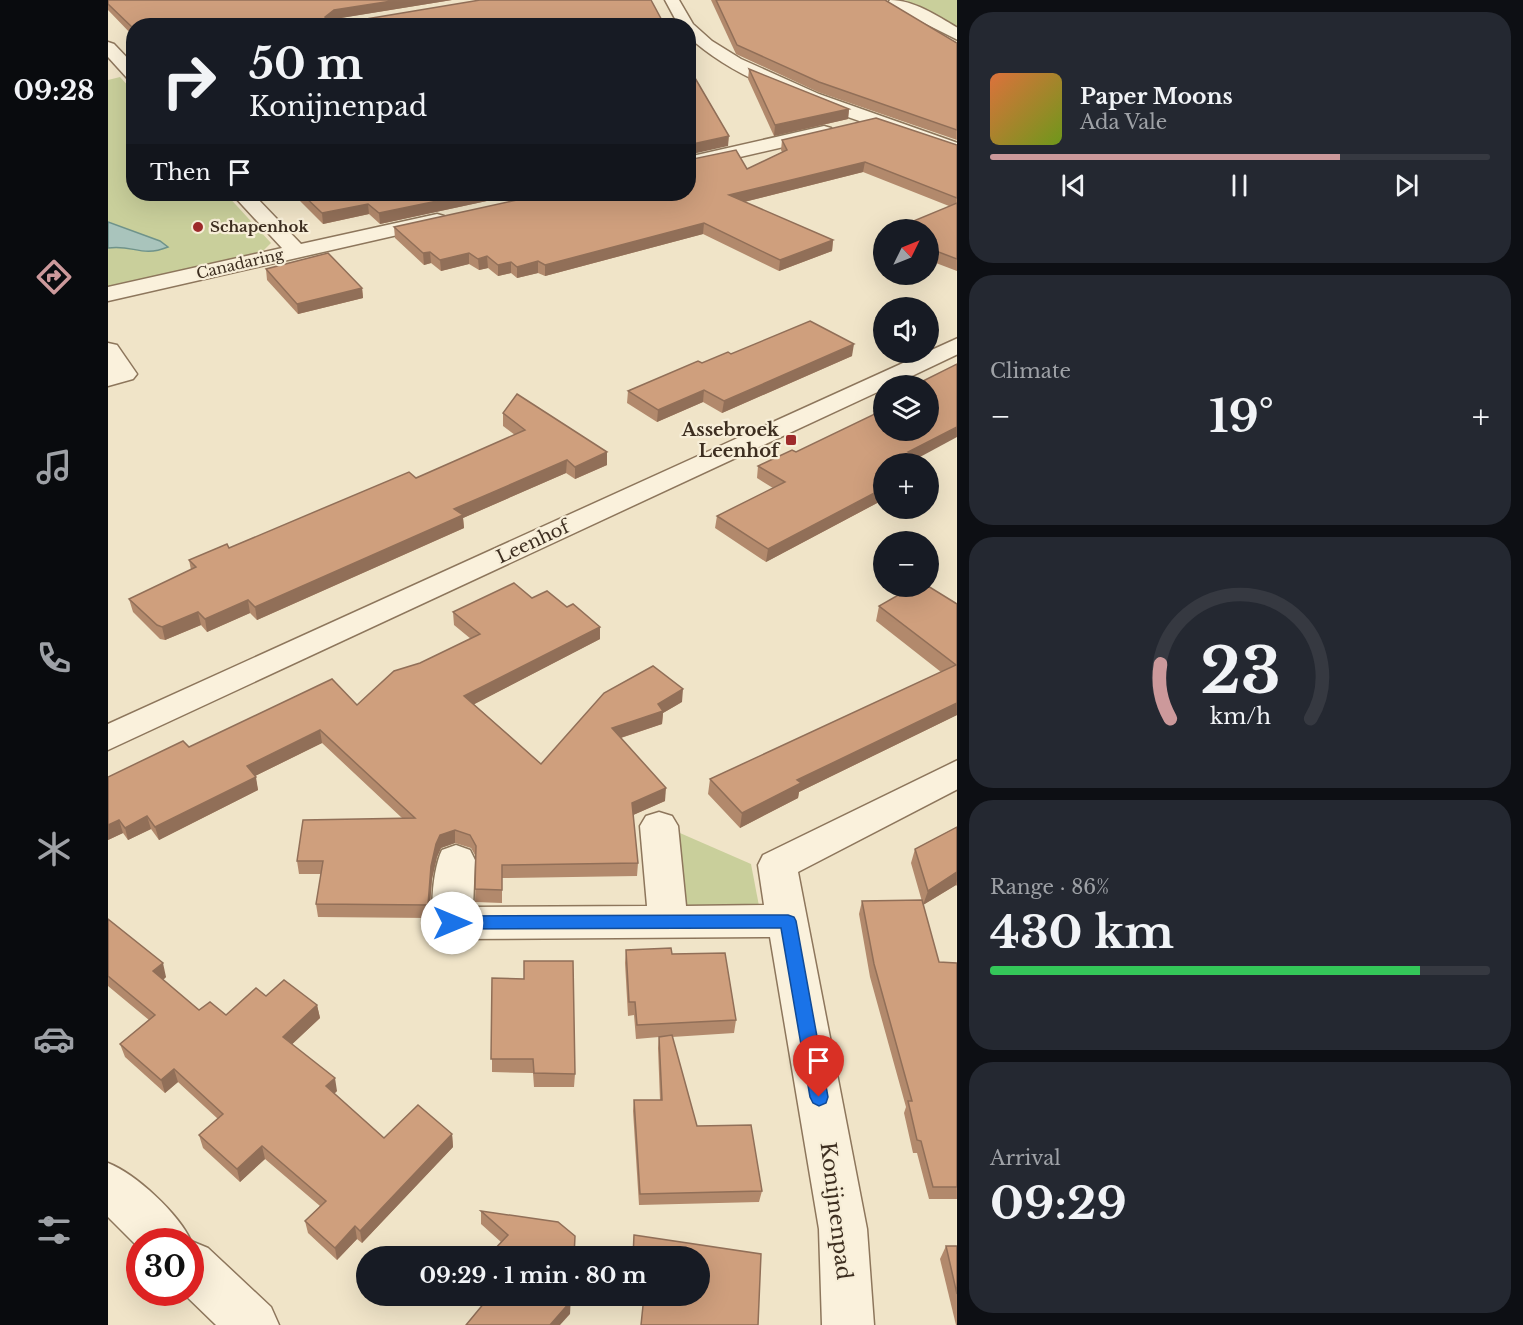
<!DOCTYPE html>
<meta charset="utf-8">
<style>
:root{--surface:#171b24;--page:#242831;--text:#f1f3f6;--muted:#9ea1a6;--line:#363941;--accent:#cc999b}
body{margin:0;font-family:"Libre Baskerville",serif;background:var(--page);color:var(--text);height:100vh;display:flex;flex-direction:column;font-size:22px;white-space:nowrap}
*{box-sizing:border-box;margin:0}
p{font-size:20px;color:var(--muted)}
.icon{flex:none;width:33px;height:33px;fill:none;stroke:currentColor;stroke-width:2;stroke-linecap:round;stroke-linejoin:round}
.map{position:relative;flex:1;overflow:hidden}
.sheet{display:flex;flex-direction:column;gap:12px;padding:12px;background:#0d0f14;width:566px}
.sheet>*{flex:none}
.hud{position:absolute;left:18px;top:18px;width:570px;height:183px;border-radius:24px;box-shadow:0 6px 24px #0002;background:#171b24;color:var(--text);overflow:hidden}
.needle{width:39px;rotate:47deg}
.fabs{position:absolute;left:765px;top:219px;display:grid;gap:12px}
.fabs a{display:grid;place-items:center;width:66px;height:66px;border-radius:50%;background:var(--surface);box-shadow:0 6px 24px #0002;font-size:30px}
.speed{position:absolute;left:18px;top:1228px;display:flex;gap:12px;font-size:30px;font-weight:700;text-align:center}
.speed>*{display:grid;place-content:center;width:78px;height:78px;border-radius:50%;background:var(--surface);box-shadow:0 6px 24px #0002;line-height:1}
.speed .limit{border:9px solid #d22;background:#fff;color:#111}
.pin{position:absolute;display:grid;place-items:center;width:51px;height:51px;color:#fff;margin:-62px -26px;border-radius:50% 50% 50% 0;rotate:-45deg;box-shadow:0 0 6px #0007}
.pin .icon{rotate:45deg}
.me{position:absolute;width:66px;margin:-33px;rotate:90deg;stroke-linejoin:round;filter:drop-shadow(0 0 4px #0008)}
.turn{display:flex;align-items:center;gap:21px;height:126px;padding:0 24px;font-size:27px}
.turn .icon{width:78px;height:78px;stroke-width:2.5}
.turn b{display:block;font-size:42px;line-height:51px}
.then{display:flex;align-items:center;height:57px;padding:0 24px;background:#0003;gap:12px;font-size:22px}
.big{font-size:45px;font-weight:700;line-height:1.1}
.sheet .card{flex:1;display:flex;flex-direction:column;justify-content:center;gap:9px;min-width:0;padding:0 21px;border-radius:24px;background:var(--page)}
.sheet .dial{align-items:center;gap:0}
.dial svg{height:156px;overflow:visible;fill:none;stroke:var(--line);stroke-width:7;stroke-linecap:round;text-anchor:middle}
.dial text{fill:var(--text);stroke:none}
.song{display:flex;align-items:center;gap:18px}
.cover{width:72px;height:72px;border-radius:9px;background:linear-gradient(135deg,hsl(20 70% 55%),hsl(80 70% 35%))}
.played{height:6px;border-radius:3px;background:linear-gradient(90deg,var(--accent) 70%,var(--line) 70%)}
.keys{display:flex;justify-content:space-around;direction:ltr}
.heat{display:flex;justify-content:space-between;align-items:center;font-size:33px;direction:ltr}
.charge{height:9px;border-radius:4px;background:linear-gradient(90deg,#34c759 86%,var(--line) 0)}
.trip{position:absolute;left:248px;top:1246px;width:354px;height:60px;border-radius:30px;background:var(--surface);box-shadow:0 6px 24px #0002;font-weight:700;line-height:60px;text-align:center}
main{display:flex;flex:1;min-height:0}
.dock{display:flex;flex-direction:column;width:108px;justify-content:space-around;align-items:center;background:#090b0e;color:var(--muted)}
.dock .icon{width:42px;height:42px}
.dock .active{color:var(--accent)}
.dock b{font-size:27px;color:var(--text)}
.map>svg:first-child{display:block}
.green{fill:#c9cf9b}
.water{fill:#a9c4bc;stroke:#6f938a;stroke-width:1.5}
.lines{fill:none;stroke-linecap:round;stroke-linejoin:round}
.street-casing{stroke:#8d765c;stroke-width:3}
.street{fill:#faf1dc;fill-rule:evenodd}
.wall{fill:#b2896c}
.shaded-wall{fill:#916f58}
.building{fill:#cf9f7d;stroke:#916f58;stroke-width:1.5}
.route{fill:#1a73e8;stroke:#114b97;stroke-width:1.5}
.poi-dot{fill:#9e2a2b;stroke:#f7eed8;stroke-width:2}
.labels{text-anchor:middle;stroke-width:4.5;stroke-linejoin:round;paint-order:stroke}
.far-poi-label{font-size:15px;font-weight:bold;fill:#3d2e20;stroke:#f7eed8;text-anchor:start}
.far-street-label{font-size:15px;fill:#3d2e20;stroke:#f7eed8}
.poi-label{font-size:18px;font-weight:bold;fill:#3d2e20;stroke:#f7eed8;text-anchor:end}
.street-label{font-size:18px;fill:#3d2e20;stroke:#f7eed8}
.near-street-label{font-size:21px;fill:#3d2e20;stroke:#f7eed8}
</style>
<main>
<nav class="dock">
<b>09:28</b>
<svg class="icon active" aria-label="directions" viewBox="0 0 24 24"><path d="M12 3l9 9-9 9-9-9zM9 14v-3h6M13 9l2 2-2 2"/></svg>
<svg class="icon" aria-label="music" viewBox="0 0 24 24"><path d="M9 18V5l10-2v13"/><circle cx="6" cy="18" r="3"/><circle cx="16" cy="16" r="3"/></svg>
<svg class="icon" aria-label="phone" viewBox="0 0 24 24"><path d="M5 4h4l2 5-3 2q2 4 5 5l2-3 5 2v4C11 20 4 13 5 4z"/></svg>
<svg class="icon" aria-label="climate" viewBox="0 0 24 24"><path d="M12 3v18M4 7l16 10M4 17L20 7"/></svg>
<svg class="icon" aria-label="car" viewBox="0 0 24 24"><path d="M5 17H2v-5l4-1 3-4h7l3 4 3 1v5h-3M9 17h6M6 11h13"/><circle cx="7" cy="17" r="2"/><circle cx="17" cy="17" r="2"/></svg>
<svg class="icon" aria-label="filters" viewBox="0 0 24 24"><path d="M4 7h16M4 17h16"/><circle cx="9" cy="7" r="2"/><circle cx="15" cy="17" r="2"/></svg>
</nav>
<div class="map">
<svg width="850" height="1325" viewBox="0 0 850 1325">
<rect width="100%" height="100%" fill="#f0e4c8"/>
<!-- green -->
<g class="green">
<polygon points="797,0 849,0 849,30"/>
<path d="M12 77 25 91 26 194H118L163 243 155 251 0 288V248C24 245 36 257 59 247L52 241 0 222V80Z"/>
<polygon points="565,830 643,864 651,906 579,907"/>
</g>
<!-- water -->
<path class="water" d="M0 222 52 241 60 247C33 258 25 244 0 248Z"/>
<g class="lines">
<defs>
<g id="street">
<path d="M557 0H571L585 24 604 41 633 59 711 94 850 143V155C821 148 794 136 766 126 706 105 627 81 580 36V26H571Z"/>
<path d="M782 0C806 0 829 16 850 28V40L782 6 780 3Z"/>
<polygon points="0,42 6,44 26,65 26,80 20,79 0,57"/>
<polygon points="716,126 723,128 725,132 723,136 580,169 580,157"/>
<polygon points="124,194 145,194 193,244 329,214 336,216 339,220 336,224 329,226 0,301 0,287 174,248"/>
<polygon points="850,338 850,354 783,386 776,386 776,389 0,750 0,724"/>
<polygon points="0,343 9,345 29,374 25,379 0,386"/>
<path d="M850 760V789L690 872 759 1229 766 1325H714L711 1229 662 937 344 939 330 934C320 916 325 868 334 850L348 845 362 850 367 860 365 907 539 906 532 826 538 816 551 812 564 816 570 826 578 906 656 905 650 865 655 855Z"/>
<path d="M0 1163C28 1174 71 1214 83 1241L100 1248 163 1307 171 1325H108L75 1293H82V1242H32V1249L0 1217Z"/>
</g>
</defs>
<!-- street casing -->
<use href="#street" class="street-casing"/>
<!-- street -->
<use href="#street" class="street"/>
</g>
<!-- wall -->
<g class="wall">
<polygon points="0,0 344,0 226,19 557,26 26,26 26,37 0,10"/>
<polygon points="603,0 777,0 849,43 849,140 710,92 628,54"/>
<polygon points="641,69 741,109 740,119 666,136 640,79"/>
<polygon points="674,140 849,145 849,271 820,260 820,230 841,206 755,172 636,202 725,240 724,251 671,271 595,234 437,276 430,273 409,278 403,273 390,276 380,268 371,270 361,264 333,271 323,263 316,265 287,238 286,227 639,169 674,152 673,150"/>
<polygon points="185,194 411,194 272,224 261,214 215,224"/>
<polygon points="158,269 254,288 255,298 190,314 159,280"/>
<polygon points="623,354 744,356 614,413 595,402 549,422 519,403 520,391 594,363"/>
<polygon points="776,406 811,458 816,461 816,464 776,464 771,502 658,562 607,528 609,516 665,488 649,478 650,466 688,452 765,415 766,411"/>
<polygon points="395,413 499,452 499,465 467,479 458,473 355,518 356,528 149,620 142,613 99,632 93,625 57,640 52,639 25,612 21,599 83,570 81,560 121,548 308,478 407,435 395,426"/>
<polygon points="424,598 459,607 492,627 492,639 366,704 433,764 574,702 555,713 554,724 513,738 557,801 525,815 530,863 529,876 394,878 394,903 367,902 368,857 363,848 347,843 333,848 329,857 324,879 321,918 210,917 208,904 213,874 191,874 189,861 294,818 214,743 147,776 150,790 51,840 43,829 20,840 15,833 0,840 0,777 81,747 249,705 312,663 363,639 346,625 345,612"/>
<polygon points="849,604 849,715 691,792 690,798 632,828 600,794 602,779 833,672 768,621 771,606"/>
<polygon points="849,827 849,886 848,885 815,905 803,863 807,849"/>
<polygon points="754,901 831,962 849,963 849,1199 821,1199 809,1153 805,1153 796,1113 798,1107 762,977 751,914"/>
<polygon points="0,919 58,977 55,980 91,1010 118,1015 158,996 209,1005 212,1018 184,1044 229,1091 226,1094 276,1138 344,1134 345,1147 254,1243 249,1239 229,1260 200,1233 197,1221 212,1206 157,1159 132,1182 95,1148 91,1135 110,1119 70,1082 57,1093 17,1057 12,1044 41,1020 0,986"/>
<polygon points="518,950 564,954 628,1020 626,1033 564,1037 589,1126 654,1191 651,1202 531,1205 525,1111 526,1100 552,1100 550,1048 551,1037 528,1039 526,1015 520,1016 517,963"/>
<polygon points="384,978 467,1074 466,1087 426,1087 425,1073 384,1072"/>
<polygon points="373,1211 466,1257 384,1257 384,1252 393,1242 373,1224"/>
<polygon points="838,1246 849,1246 849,1325 848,1325 832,1259"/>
</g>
<!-- shaded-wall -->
<g class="shaded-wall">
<polygon points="290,0 344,0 227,19 218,26 217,17 226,10"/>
<polygon points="741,109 740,119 666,136 667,125"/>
<polygon points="621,136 620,146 580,155 580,145"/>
<polygon points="757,162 755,172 620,206 621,195"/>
<polygon points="363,194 411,194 272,224 271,213"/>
<polygon points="260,204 261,214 215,224 214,213"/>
<polygon points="596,223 595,234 437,276 437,265"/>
<polygon points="725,240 724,251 671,271 672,260"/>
<polygon points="322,252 323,263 316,265 315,253"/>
<polygon points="361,253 361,264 333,271 332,260"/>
<polygon points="379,256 380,268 371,270 370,259"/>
<polygon points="430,261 430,273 409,278 409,267"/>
<polygon points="403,262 403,273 390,276 390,265"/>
<polygon points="254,288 255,298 190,314 189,304"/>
<polygon points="746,344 744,356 614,413 616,401"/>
<polygon points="596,390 595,402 549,422 550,410"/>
<polygon points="849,427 849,437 799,464 800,452"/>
<polygon points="499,452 499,465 467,479 467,467"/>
<polygon points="459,460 458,473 355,518 356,528 149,620 147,607 346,509"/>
<polygon points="776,480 776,491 773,493 771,502 658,562 660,549 766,485"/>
<polygon points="140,600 142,613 99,632 97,619"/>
<polygon points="90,612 93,625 57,640 54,627"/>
<polygon points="492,627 492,639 357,709 356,696"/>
<polygon points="575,689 574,702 555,713 554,724 503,741 504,728"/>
<polygon points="849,703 849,715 691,792 690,798 632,828 634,813 689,780"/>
<polygon points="212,730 214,743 141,779 139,766"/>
<polygon points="148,777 150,790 51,840 47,827"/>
<polygon points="558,788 557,801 523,816 524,803"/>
<polygon points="39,816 43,829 20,840 17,828"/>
<polygon points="11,820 15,833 0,840 0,825"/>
<polygon points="347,830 347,843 333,848 329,857 324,879 321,918 320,905 323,866 328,844 332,835"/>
<polygon points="849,872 849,880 848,885 815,905 820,891"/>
<polygon points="55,963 58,977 49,985 45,971"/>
<polygon points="209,1005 212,1018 178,1050 175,1037"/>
<polygon points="66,1069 70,1082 57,1093 53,1080"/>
<polygon points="227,1078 229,1091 220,1099 218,1086"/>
<polygon points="344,1134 345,1147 254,1243 252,1231"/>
<polygon points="154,1146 157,1159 132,1182 129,1169"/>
<polygon points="247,1226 249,1239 229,1260 227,1248"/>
<polygon points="463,1296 462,1314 452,1325 442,1325"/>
</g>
<!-- building -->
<g class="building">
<polygon points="0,0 290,0 226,10 217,17 219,19 258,19 372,0 543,0 557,26 26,26 26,29 0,4"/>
<polygon points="608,0 777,0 849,43 849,130 711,82 629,45"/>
<polygon points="580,66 621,136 580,145"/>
<polygon points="641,69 741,109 667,125"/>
<polygon points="768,118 849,145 849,198 757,162 621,195 725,240 672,260 596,223 437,265 430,261 409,267 403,262 390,265 379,256 370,259 361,253 332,260 322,252 315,253 286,227 436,194 580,194 580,160 628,150 639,169 679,150 674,140"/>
<polygon points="194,194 363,194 271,213 260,204 214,213"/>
<polygon points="849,203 849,259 820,248 820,230 784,230"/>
<polygon points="220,253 254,288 189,304 158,269"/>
<polygon points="702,321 746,344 616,401 596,390 550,410 520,391 590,361 594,363 620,352 623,354"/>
<polygon points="849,364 849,427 800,452 816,461 810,464 776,464 776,480 766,485 774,489 660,549 609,516 677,482 650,466 684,450 688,452 769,413 766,411 776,406 776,430 820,430 820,386 805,386"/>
<polygon points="409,394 499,452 467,467 459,460 346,509 355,515 147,607 140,600 97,619 90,612 54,627 49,625 21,599 88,567 81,560 119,544 121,548 301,472 308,478 417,430 395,413"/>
<polygon points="406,583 424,598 439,591 459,607 465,604 492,627 356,696 433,764 496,693 545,666 575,689 550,704 555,711 504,728 558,788 524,803 530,863 394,865 394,890 367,889 368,846 362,835 347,830 332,835 328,844 323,866 320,905 208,904 215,861 189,861 195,820 307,818 212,730 139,766 148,777 47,827 39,816 17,828 11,820 0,825 0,777 75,741 81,747 224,679 249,705 286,671 312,663 372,634 345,612"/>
<polygon points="806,586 820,586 849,604 849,703 689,780 693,783 634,813 602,779 848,665 771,606"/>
<polygon points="849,827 849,872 820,891 807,849"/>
<polygon points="814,900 831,962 849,963 849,1187 825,1187 813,1141 809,1140 800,1101 804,1101 766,964 754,901"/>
<polygon points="0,919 55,963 45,971 91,1010 102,1002 118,1015 148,988 158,996 176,980 209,1005 175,1037 227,1078 218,1086 276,1138 310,1105 344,1134 252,1231 247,1226 227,1248 197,1221 218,1201 154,1146 129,1169 91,1135 115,1114 66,1069 53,1080 12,1044 47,1015 0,976"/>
<polygon points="563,948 564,954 617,953 628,1020 529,1025 527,1002 521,1002 518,950"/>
<polygon points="416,961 465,961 467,1074 426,1073 425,1059 383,1059 384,978 416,979"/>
<polygon points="564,1035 589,1126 643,1125 654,1191 532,1194 526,1100 554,1100 551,1037"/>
<polygon points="373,1211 450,1222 467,1236 466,1257 389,1257 384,1252 400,1235"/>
<polygon points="526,1235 653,1254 650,1325 533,1325 536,1296 591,1296 591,1257 525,1257"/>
<polygon points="838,1246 849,1246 849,1294"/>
<polygon points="382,1296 463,1296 463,1301 442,1325 358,1325"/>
</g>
<!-- route -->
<polygon class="route" points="680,915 686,917 688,921 720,1097 718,1103 711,1106 705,1103 702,1097 673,928 344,929 338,927 335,923 338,918 344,916"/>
<!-- markers -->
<g class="poi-dot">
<circle cx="90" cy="227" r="6"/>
<rect x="677" y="434" width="12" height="12" rx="3"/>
</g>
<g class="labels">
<!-- far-poi labels -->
<g class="far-poi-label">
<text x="102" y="232">Schapenhok</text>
</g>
<!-- far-street labels -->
<g class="far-street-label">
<text transform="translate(132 264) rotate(-13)" y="5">Canadaring</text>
</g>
<!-- poi labels -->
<g class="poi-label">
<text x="671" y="436">Assebroek<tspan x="671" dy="21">Leenhof</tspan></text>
</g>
<!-- street labels -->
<g class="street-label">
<text transform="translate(425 542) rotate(-25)" y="6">Leenhof</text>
</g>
<!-- near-street labels -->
<g class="near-street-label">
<text transform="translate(728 1211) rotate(83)" y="7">Konijnenpad</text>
</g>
</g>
</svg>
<div class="fabs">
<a><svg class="needle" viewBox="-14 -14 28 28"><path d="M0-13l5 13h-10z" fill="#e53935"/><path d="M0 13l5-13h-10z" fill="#9ea1a6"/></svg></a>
<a><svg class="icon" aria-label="sound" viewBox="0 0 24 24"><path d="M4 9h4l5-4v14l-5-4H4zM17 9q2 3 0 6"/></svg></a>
<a><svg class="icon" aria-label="layers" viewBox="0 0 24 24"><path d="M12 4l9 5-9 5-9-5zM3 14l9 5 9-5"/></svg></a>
<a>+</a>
<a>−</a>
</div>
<div class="speed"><div class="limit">30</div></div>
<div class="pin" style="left:711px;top:1097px;background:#d93025"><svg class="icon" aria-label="arrive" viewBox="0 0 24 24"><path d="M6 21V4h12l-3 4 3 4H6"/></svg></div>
<svg class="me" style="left:344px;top:923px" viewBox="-20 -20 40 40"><circle r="19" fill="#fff"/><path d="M0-13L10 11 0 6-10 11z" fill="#1a73e8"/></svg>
<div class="trip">09:29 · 1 min · 80 m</div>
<div class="hud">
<div class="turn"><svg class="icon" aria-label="right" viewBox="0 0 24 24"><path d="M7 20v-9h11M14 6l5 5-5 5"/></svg><div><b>50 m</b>Konijnenpad</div></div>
<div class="then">Then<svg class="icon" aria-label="arrive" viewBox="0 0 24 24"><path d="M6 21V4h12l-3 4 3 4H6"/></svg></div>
</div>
</div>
<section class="sheet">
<div class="card">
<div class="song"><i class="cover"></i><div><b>Paper Moons</b><p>Ada Vale</p></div></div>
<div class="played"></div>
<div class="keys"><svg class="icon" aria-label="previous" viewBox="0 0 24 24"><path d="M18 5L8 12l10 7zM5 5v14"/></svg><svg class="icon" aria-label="pause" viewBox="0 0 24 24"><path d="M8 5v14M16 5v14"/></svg><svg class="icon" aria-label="next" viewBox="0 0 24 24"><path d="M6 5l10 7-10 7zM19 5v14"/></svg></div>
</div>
<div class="card"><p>Climate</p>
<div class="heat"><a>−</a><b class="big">19°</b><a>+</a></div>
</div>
<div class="card dial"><svg viewBox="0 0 100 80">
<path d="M14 69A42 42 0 1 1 86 69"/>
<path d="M14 69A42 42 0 0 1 9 41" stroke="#cc999b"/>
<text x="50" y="56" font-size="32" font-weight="700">23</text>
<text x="50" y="72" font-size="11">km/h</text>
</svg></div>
<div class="card"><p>Range · 86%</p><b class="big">430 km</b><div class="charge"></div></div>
<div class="card"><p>Arrival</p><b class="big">09:29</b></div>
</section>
</main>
